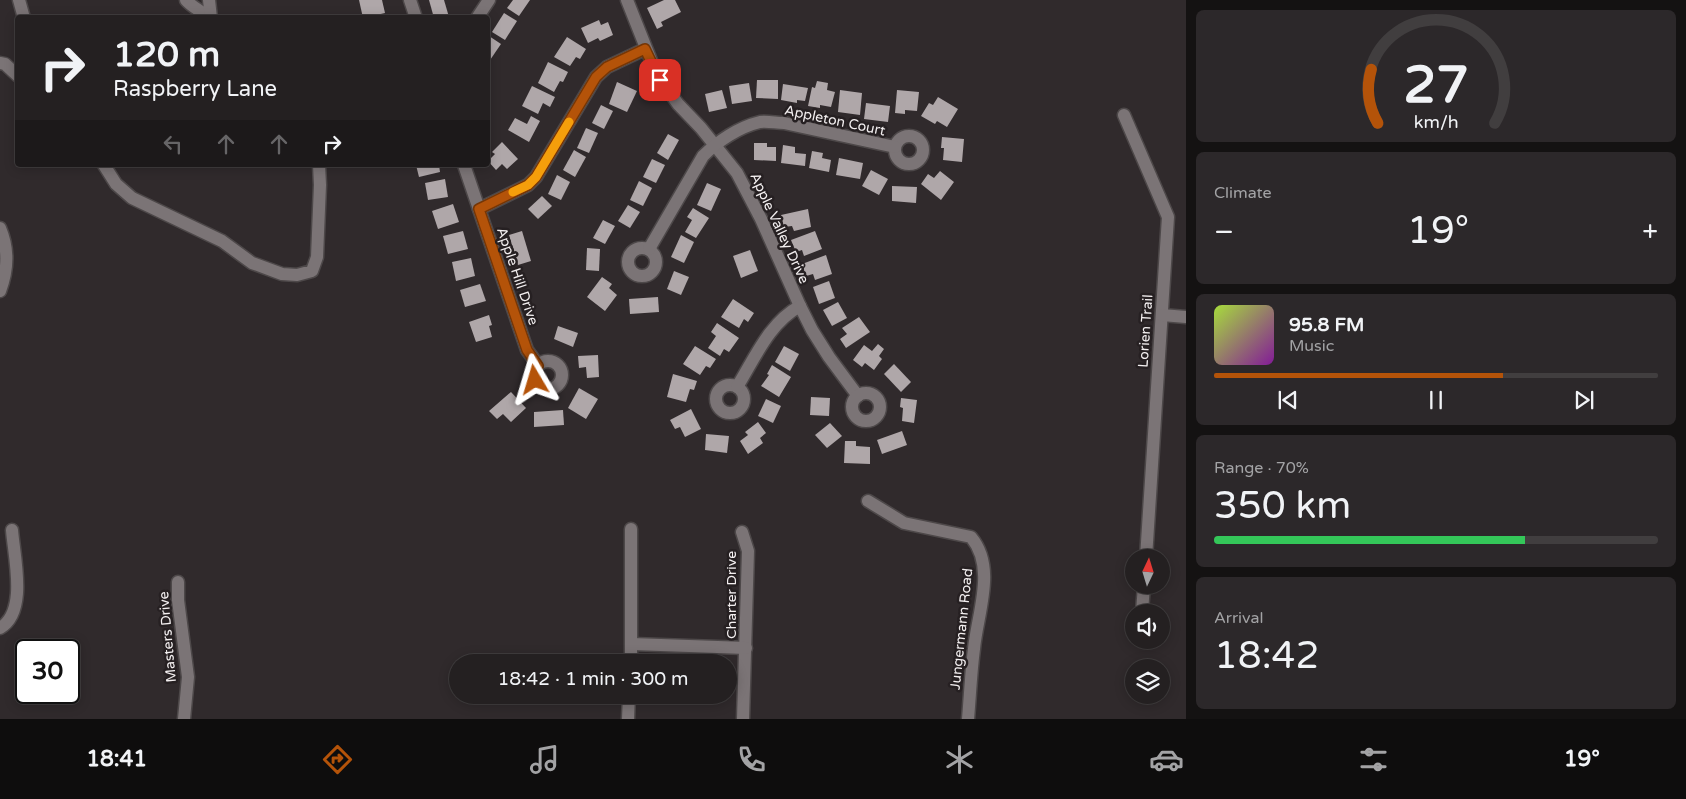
<!DOCTYPE html>
<meta charset="utf-8">
<style>
:root{--surface:#242021;--page:#2c282a;--text:#f1f3f6;--muted:#a3a3a5;--line:#413e3f;--accent:#b45309}
body{margin:0;font-family:"Varela Round",sans-serif;background:var(--page);color:var(--text);height:100vh;display:flex;flex-direction:column;font-size:19px;white-space:nowrap}
*{box-sizing:border-box;margin:0}
p{font-size:16px;color:var(--muted)}
.icon{flex:none;width:28px;height:28px;fill:none;stroke:currentColor;stroke-width:2;stroke-linecap:round;stroke-linejoin:round}
.map{position:relative;flex:1;overflow:hidden}
.details{display:flex;flex-direction:column;gap:10px;padding:10px;background:#141212;width:500px}
.details>*{flex:none}
.guide{position:absolute;left:15px;top:15px;width:475px;height:152px;border-radius:5px;box-shadow:0 2px 12px #0003,0 0 0 1px var(--line);background:#242021;color:var(--text);overflow:hidden}
.needle{width:32px;rotate:4deg}
.fabs{position:absolute;left:1125px;top:549px;display:grid;gap:10px}
.fabs a{display:grid;place-items:center;width:45px;height:45px;border-radius:50%;background:var(--surface);box-shadow:0 2px 12px #0003,0 0 0 1px var(--line);font-size:25px}
.speed{position:absolute;left:15px;top:639px;display:flex;gap:10px;font-size:25px;font-weight:700;text-align:center}
.speed>*{display:grid;place-content:center;width:65px;height:65px;border-radius:50%;background:var(--surface);box-shadow:0 2px 12px #0003,0 0 0 1px var(--line);line-height:1}
.speed .limit{border:2px solid #111;border-radius:8px;background:#fff;color:#111}
.pin{position:absolute;display:grid;place-items:center;width:42px;height:42px;color:#fff;margin:-21px;border-radius:10px;box-shadow:0 2px 8px #0006}
.me{position:absolute;width:55px;margin:-28px;rotate:353deg;stroke-linejoin:round;filter:drop-shadow(0 0 4px #0008)}
.turn{display:flex;align-items:center;gap:18px;height:105px;padding:0 15px;font-size:22px}
.turn .icon{width:65px;height:65px;stroke-width:2.5}
.turn b{display:block;font-size:35px;line-height:42px}
.lanes{display:flex;align-items:center;height:48px;padding:0 15px;background:#0003;justify-content:center;gap:25px;direction:ltr}
.lanes .off{opacity:.35}
.big{font-size:38px;font-weight:600;line-height:1.1}
.details .card{flex:1;display:flex;flex-direction:column;justify-content:center;gap:8px;min-width:0;padding:0 18px;border-radius:8px;background:var(--page)}
.details .dial{align-items:center;gap:0}
.dial svg{height:130px;overflow:visible;fill:none;stroke:var(--line);stroke-width:7;stroke-linecap:round;text-anchor:middle}
.dial text{fill:var(--text);stroke:none}
.song{display:flex;align-items:center;gap:15px}
.cover{width:60px;height:60px;border-radius:8px;background:linear-gradient(135deg,hsl(80 70% 55%),hsl(290 70% 35%))}
.played{height:5px;border-radius:2px;background:linear-gradient(90deg,var(--accent) 65%,var(--line) 65%)}
.keys{display:flex;justify-content:space-around;direction:ltr}
.heat{display:flex;justify-content:space-between;align-items:center;font-size:28px;direction:ltr}
.charge{height:8px;border-radius:4px;background:linear-gradient(90deg,#34c759 70%,var(--line) 0)}
.trip{position:absolute;left:449px;top:654px;width:288px;height:50px;border-radius:25px;background:var(--surface);box-shadow:0 2px 12px #0003,0 0 0 1px var(--line);font-weight:600;line-height:50px;text-align:center}
.menu{display:flex;height:80px;justify-content:space-around;align-items:center;background:#0e0d0d;color:var(--muted)}
.menu .icon{width:35px;height:35px}
.menu .current{color:var(--accent)}
.menu b{font-size:22px;color:var(--text)}
main{display:flex;flex:1;min-height:0}
.map>svg:first-child{display:block}
.building{fill:#afa7a9}
.lines{fill:none;stroke-linecap:round;stroke-linejoin:round}
.minor-casing{stroke:#4d4849;stroke-width:15}
.minor{stroke:#7b7476;stroke-width:12}
.route-casing{stroke:#753606;stroke-width:12}
.route{stroke:#b45309;stroke-width:9}
.slow{stroke:#f59e0b;stroke-width:9}
.labels{text-anchor:middle;stroke-width:5;stroke-linejoin:round;paint-order:stroke}
.street-label{font-size:14px;fill:#f3eff0;stroke:#262022}
</style>
<main>
<div class="map">
<svg width="1186" height="719" viewBox="0 0 1186 719">
<rect width="100%" height="100%" fill="#302a2c"/>
<!-- building -->
<g class="building">
<polygon points="359,0 382,0 385,13 363,18"/>
<polygon points="429,0 444,0 449,17 434,18"/>
<polygon points="513,0 530,0 519,16 507,8"/>
<polygon points="664,0 675,0 681,12 661,22 663,26 657,29 647,8"/>
<polygon points="504,13 517,21 505,40 492,32"/>
<polygon points="599,20 601,25 608,22 613,35 600,41 598,38 588,43 581,28"/>
<polygon points="489,36 501,44 488,63 488,39"/>
<polygon points="567,37 586,49 580,59 576,57 570,66 554,57"/>
<polygon points="548,62 568,72 563,82 560,81 554,92 538,83"/>
<polygon points="757,80 778,80 778,99 756,98"/>
<polygon points="817,81 828,83 827,90 835,92 831,107 820,105 820,108 808,106 812,87 815,88"/>
<polygon points="617,82 637,91 627,112 609,104"/>
<polygon points="749,83 752,101 732,104 729,86"/>
<polygon points="783,84 808,88 805,101 797,100 797,103 781,100"/>
<polygon points="532,86 555,97 550,107 543,103 538,114 522,106"/>
<polygon points="722,90 727,108 709,112 705,94"/>
<polygon points="840,90 862,93 860,115 838,112"/>
<polygon points="897,90 919,92 917,111 905,110 905,114 895,113"/>
<polygon points="938,97 958,109 947,127 937,121 935,124 921,116 929,103 933,105"/>
<polygon points="866,103 890,106 888,122 864,119"/>
<polygon points="601,105 613,111 604,129 592,123"/>
<polygon points="531,116 540,121 529,142 508,130 515,118 527,124"/>
<polygon points="586,128 598,133 589,153 577,148"/>
<polygon points="668,134 679,140 668,160 657,153"/>
<polygon points="942,137 964,139 962,162 943,160 944,148 941,148"/>
<polygon points="502,142 518,159 507,169 502,164 496,170 488,161 495,154 492,152"/>
<polygon points="754,143 767,143 767,147 776,147 776,161 754,160"/>
<polygon points="783,145 795,147 795,153 806,154 805,166 781,163"/>
<polygon points="574,150 586,157 575,177 563,170"/>
<polygon points="812,151 823,153 822,158 831,160 829,172 809,168"/>
<polygon points="839,158 863,163 860,179 836,175"/>
<polygon points="652,159 665,165 656,183 643,177"/>
<polygon points="416,165 439,165 440,172 419,177"/>
<polygon points="871,170 888,179 879,195 862,186"/>
<polygon points="940,171 954,182 941,200 921,184 928,174 934,178"/>
<polygon points="557,175 570,182 561,200 548,194"/>
<polygon points="445,179 448,197 428,200 425,183"/>
<polygon points="639,181 652,188 643,206 630,200"/>
<polygon points="707,183 721,189 711,211 697,205"/>
<polygon points="892,186 917,187 916,203 892,201"/>
<polygon points="542,196 552,206 538,219 528,209"/>
<polygon points="453,204 459,222 438,229 432,211"/>
<polygon points="628,205 640,212 630,228 618,221"/>
<polygon points="693,208 709,218 696,238 685,232 692,220 687,217"/>
<polygon points="808,209 811,227 794,231 792,226 784,227 781,215"/>
<polygon points="603,220 615,226 605,244 593,238"/>
<polygon points="463,231 468,249 448,254 443,236"/>
<polygon points="522,231 531,261 518,265 509,235"/>
<polygon points="815,231 822,249 804,256 802,250 796,252 791,240"/>
<polygon points="681,235 694,242 684,263 671,257"/>
<polygon points="587,248 600,249 599,271 586,270"/>
<polygon points="750,250 758,271 741,278 733,256"/>
<polygon points="826,255 832,274 815,280 813,274 806,276 802,264"/>
<polygon points="471,258 475,276 456,281 452,262"/>
<polygon points="674,271 689,277 681,295 667,289"/>
<polygon points="602,277 612,284 609,288 617,295 605,311 587,297"/>
<polygon points="829,281 835,298 819,304 813,287"/>
<polygon points="480,284 486,301 465,307 460,290"/>
<polygon points="658,297 659,312 630,314 629,299"/>
<polygon points="733,299 754,313 748,322 744,319 739,328 721,317"/>
<polygon points="838,302 847,318 832,326 823,310"/>
<polygon points="489,315 492,325 489,326 492,337 476,342 469,322"/>
<polygon points="859,317 870,332 846,348 840,339 847,334 842,328"/>
<polygon points="717,323 739,338 729,352 724,349 720,356 708,348 716,336 711,332"/>
<polygon points="558,326 578,333 573,347 554,339"/>
<polygon points="878,344 884,349 879,356 882,359 874,370 865,363 862,367 853,360 864,345 872,351"/>
<polygon points="695,346 716,359 710,368 706,366 700,375 683,364"/>
<polygon points="784,346 799,354 790,371 775,362"/>
<polygon points="598,355 599,377 587,378 586,367 579,368 578,356"/>
<polygon points="894,364 911,382 901,392 884,374"/>
<polygon points="772,365 791,377 779,397 761,386 769,375 767,374"/>
<polygon points="673,374 697,381 694,390 690,389 686,402 667,397"/>
<polygon points="579,388 598,399 586,419 568,408"/>
<polygon points="511,392 526,408 511,422 503,414 497,419 489,411"/>
<polygon points="811,397 830,398 829,416 810,415"/>
<polygon points="901,398 917,400 914,423 902,421 903,408 900,407"/>
<polygon points="766,399 781,406 773,423 758,416"/>
<polygon points="691,409 701,429 685,437 680,427 675,429 670,420"/>
<polygon points="563,410 564,425 534,427 534,412"/>
<polygon points="758,422 766,433 760,438 763,443 748,454 740,441 748,435 745,432"/>
<polygon points="830,423 842,436 827,448 815,435"/>
<polygon points="902,431 907,445 882,454 877,440"/>
<polygon points="706,434 729,436 727,453 705,450"/>
<polygon points="845,441 856,441 856,446 870,447 870,464 844,463"/>
</g>
<g class="lines">
<defs>
<g id="minor">
<polyline points="19,0 24,18"/>
<path d="M186 0C193 8 201 10 208 18"/>
<polyline points="209,0 211,18"/>
<polyline points="410,0 416,18"/>
<polyline points="627,0 656,73 678,104 701,128 737,173 761,219 800,306 812,330 829,357 858,396"/>
<polyline points="477,18 489,0"/>
<polyline points="0,63 5,64 18,76"/>
<polyline points="1124,115 1168,217 1146,558"/>
<circle cx="909" cy="150" r="14"/>
<polyline points="104,165 116,184 132,198 222,241 252,263 282,274 297,275 312,271 317,257 320,185 319,165"/>
<polyline points="464,165 527,350 538,365"/>
<polyline points="479,209 528,185 536,177 596,77 607,67 645,49"/>
<path d="M0 228C9 249 8 270 0 291"/>
<circle cx="642" cy="262" r="14"/>
<path d="M649 249 703 156C718 141 739 127 760 122 768 121 776 123 784 123L895 147"/>
<polyline points="1162,315 1186,317"/>
<circle cx="548" cy="375" r="14"/>
<circle cx="730" cy="399" r="14"/>
<path d="M737 387C755 358 769 323 800 306"/>
<circle cx="866" cy="407" r="14"/>
<path d="M868 501 904 523 971 537C997 568 977 614 974 649 971 672 970 696 968 719"/>
<polyline points="742,532 748,551 743,719"/>
<polyline points="178,582 178,600 188,677 184,719"/>
<polyline points="1142,612 1144,585"/>
<path d="M0 628C28 612 14 557 12 530"/>
<polyline points="632,644 746,648"/>
<polyline points="631,662 631,529"/>
<polyline points="628,719 629,695"/>
</g>
</defs>
<!-- minor casing -->
<use href="#minor" class="minor-casing"/>
<!-- minor -->
<use href="#minor" class="minor"/>
</g>
<g class="lines">
<defs>
<polyline id="route" points="535,380 534,372 538,366 527,350 479,209 528,185 536,177 596,77 607,67 645,49 660,80"/>
</defs>
<!-- route casing -->
<use href="#route" class="route-casing"/>
<!-- route -->
<use href="#route" class="route"/>
<!-- slow -->
<polyline class="slow" points="513,192 528,185 536,177 569,122"/>
</g>
<g class="labels">
<!-- street labels -->
<g class="street-label">
<text transform="translate(835 120) rotate(12)" y="5">Appleton Court</text>
<text transform="translate(780 228) rotate(65)" y="5">Apple Valley Drive</text>
<text transform="translate(518 276) rotate(71)" y="5">Apple Hill Drive</text>
<text transform="translate(1145 331) rotate(-86)" y="5">Lorien Trail</text>
<text transform="translate(731 595) rotate(-90)" y="5">Charter Drive</text>
<text transform="translate(961 629) rotate(-84)" y="5">Jungermann Road</text>
<text transform="translate(167 637) rotate(-95)" y="5">Masters Drive</text>
</g>
</g>
</svg>
<div class="fabs">
<a><svg class="needle" viewBox="-14 -14 28 28"><path d="M0-13l5 13h-10z" fill="#e53935"/><path d="M0 13l5-13h-10z" fill="#a3a3a5"/></svg></a>
<a><svg class="icon" aria-label="sound" viewBox="0 0 24 24"><path d="M4 9h4l5-4v14l-5-4H4zM17 9q2 3 0 6"/></svg></a>
<a><svg class="icon" aria-label="layers" viewBox="0 0 24 24"><path d="M12 4l9 5-9 5-9-5zM3 14l9 5 9-5"/></svg></a>
</div>
<div class="speed"><div class="limit">30</div></div>
<div class="pin" style="left:660px;top:80px;background:#d93025"><svg class="icon" aria-label="arrive" viewBox="0 0 24 24"><path d="M6 21V4h12l-3 4 3 4H6"/></svg></div>
<svg class="me" style="left:535px;top:380px" viewBox="-20 -20 40 40"><path d="M0-17L14 15 0 8-14 15z" fill="#b45309" stroke="#fff" stroke-width="4"/></svg>
<div class="trip">18:42 · 1 min · 300 m</div>
<div class="guide">
<div class="turn"><svg class="icon" aria-label="right" viewBox="0 0 24 24"><path d="M7 20v-9h11M14 6l5 5-5 5"/></svg><div><b>120 m</b>Raspberry Lane</div></div>
<div class="lanes"><svg class="icon off" aria-label="left" viewBox="0 0 24 24"><path d="M17 20v-9H6M10 6l-5 5 5 5"/></svg><svg class="icon off" aria-label="ahead" viewBox="0 0 24 24"><path d="M12 20V5M6 11l6-6 6 6"/></svg><svg class="icon off" aria-label="ahead" viewBox="0 0 24 24"><path d="M12 20V5M6 11l6-6 6 6"/></svg><svg class="icon" aria-label="right" viewBox="0 0 24 24"><path d="M7 20v-9h11M14 6l5 5-5 5"/></svg></div>
</div>
</div>
<section class="details">
<div class="card dial"><svg viewBox="0 0 100 80">
<path d="M14 69A42 42 0 1 1 86 69"/>
<path d="M14 69A42 42 0 0 1 10 36" stroke="#b45309"/>
<text x="50" y="56" font-size="32" font-weight="700">27</text>
<text x="50" y="72" font-size="11">km/h</text>
</svg></div>
<div class="card"><p>Climate</p>
<div class="heat"><a>−</a><b class="big">19°</b><a>+</a></div>
</div>
<div class="card">
<div class="song"><i class="cover"></i><div><b>95.8 FM</b><p>Music</p></div></div>
<div class="played"></div>
<div class="keys"><svg class="icon" aria-label="previous" viewBox="0 0 24 24"><path d="M18 5L8 12l10 7zM5 5v14"/></svg><svg class="icon" aria-label="pause" viewBox="0 0 24 24"><path d="M8 5v14M16 5v14"/></svg><svg class="icon" aria-label="next" viewBox="0 0 24 24"><path d="M6 5l10 7-10 7zM19 5v14"/></svg></div>
</div>
<div class="card"><p>Range · 70%</p><b class="big">350 km</b><div class="charge"></div></div>
<div class="card"><p>Arrival</p><b class="big">18:42</b></div>
</section>
</main>
<nav class="menu">
<b>18:41</b>
<svg class="icon current" aria-label="directions" viewBox="0 0 24 24"><path d="M12 3l9 9-9 9-9-9zM9 14v-3h6M13 9l2 2-2 2"/></svg>
<svg class="icon" aria-label="music" viewBox="0 0 24 24"><path d="M9 18V5l10-2v13"/><circle cx="6" cy="18" r="3"/><circle cx="16" cy="16" r="3"/></svg>
<svg class="icon" aria-label="phone" viewBox="0 0 24 24"><path d="M5 4h4l2 5-3 2q2 4 5 5l2-3 5 2v4C11 20 4 13 5 4z"/></svg>
<svg class="icon" aria-label="climate" viewBox="0 0 24 24"><path d="M12 3v18M4 7l16 10M4 17L20 7"/></svg>
<svg class="icon" aria-label="car" viewBox="0 0 24 24"><path d="M5 17H2v-5l4-1 3-4h7l3 4 3 1v5h-3M9 17h6M6 11h13"/><circle cx="7" cy="17" r="2"/><circle cx="17" cy="17" r="2"/></svg>
<svg class="icon" aria-label="filters" viewBox="0 0 24 24"><path d="M4 7h16M4 17h16"/><circle cx="9" cy="7" r="2"/><circle cx="15" cy="17" r="2"/></svg>
<b>19°</b>
</nav>
